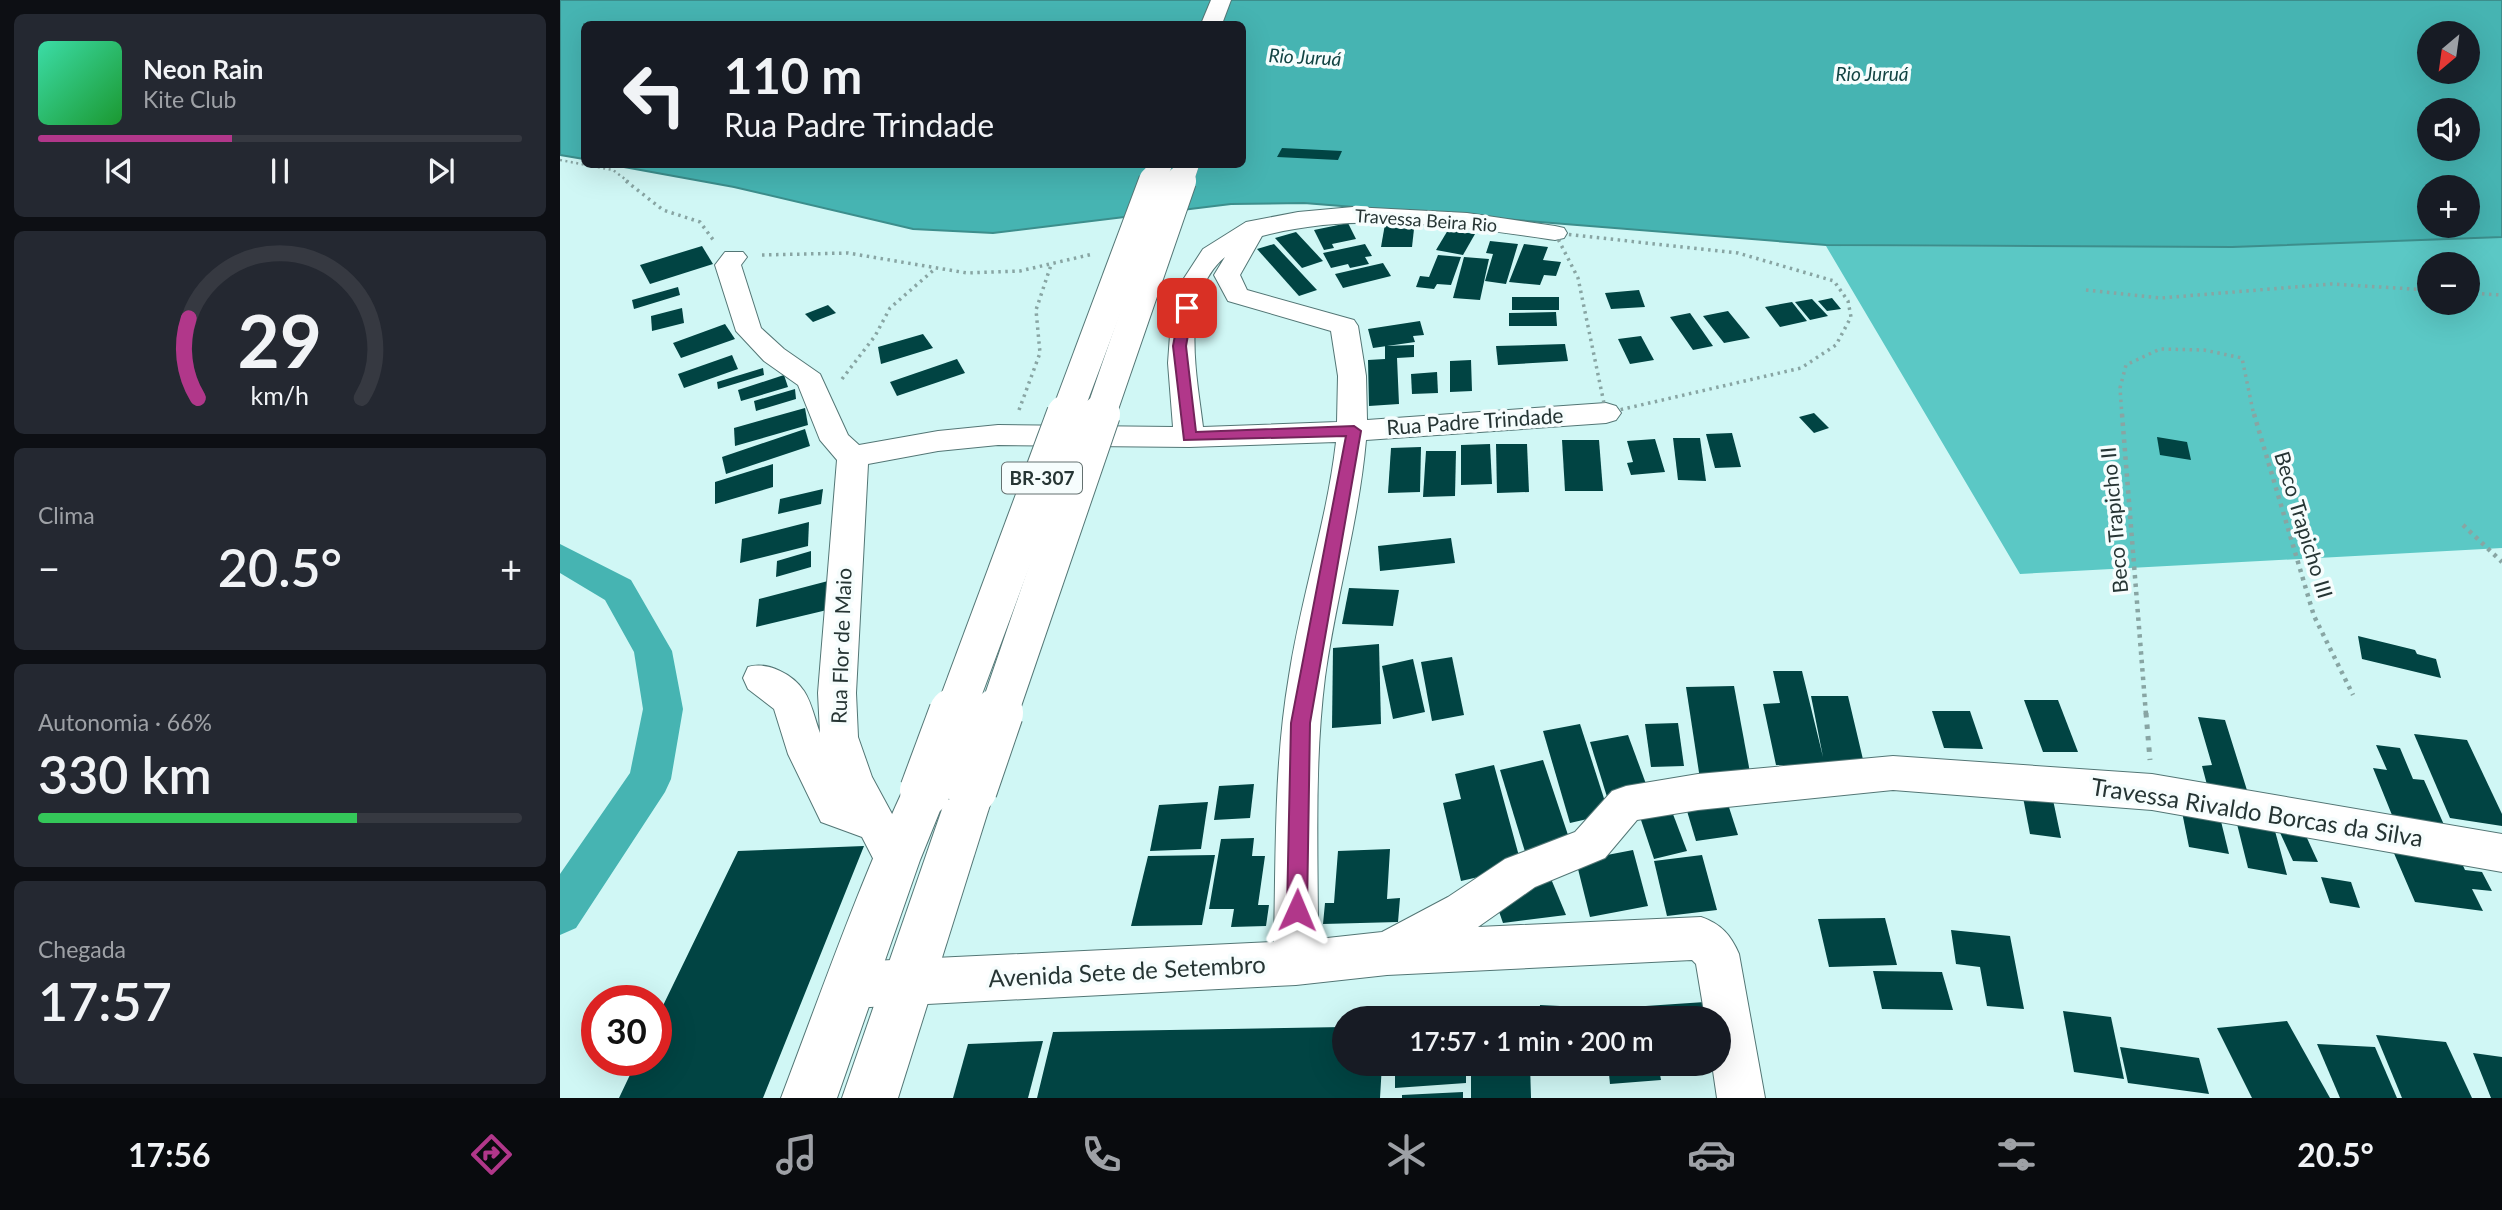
<!DOCTYPE html>
<html lang="pt">
<meta charset="utf-8">
<style>
:root{--surface:#171b24;--page:#242831;--text:#f1f3f6;--muted:#9ea1a6;--line:#363941;--accent:#b1378a}
body{margin:0;font-family:Lato,sans-serif;background:var(--page);color:var(--text);height:100vh;display:flex;flex-direction:column;font-size:26px;white-space:nowrap}
*{box-sizing:border-box;margin:0}
p{font-size:23px;color:var(--muted)}
.icon{flex:none;width:38px;height:38px;fill:none;stroke:currentColor;stroke-width:2;stroke-linecap:round;stroke-linejoin:round}
.map{position:relative;flex:1;overflow:hidden}
.details{display:flex;flex-direction:column;gap:14px;padding:14px;background:#0d0f14;width:560px}
.details>*{flex:none}
.guide{position:absolute;left:21px;top:21px;width:665px;height:147px;border-radius:10px;box-shadow:0 7px 28px #0002;background:#171b24;color:var(--text);overflow:hidden}
.needle{width:46px;rotate:209deg}
.tools{position:absolute;left:1857px;top:21px;display:grid;gap:14px}
.tools a{display:grid;place-items:center;width:63px;height:63px;border-radius:50%;background:var(--surface);box-shadow:0 7px 28px #0002;font-size:35px}
.speed{position:absolute;left:21px;top:985px;display:flex;gap:14px;font-size:35px;font-weight:700;text-align:center}
.speed>*{display:grid;place-content:center;width:91px;height:91px;border-radius:50%;background:var(--surface);box-shadow:0 7px 28px #0002;line-height:1}
.speed .limit{border:10px solid #d22;background:#fff;color:#111}
.pin{position:absolute;display:grid;place-items:center;width:60px;height:60px;color:#fff;margin:-30px;border-radius:14px;box-shadow:0 4px 10px #0006}
.me{position:absolute;width:77px;margin:-38px;rotate:1deg;stroke-linejoin:round;filter:drop-shadow(0 0 5px #0008)}
.turn{display:flex;align-items:center;gap:24px;height:147px;padding:0 28px;font-size:32px}
.turn .icon{width:91px;height:91px;stroke-width:2.5}
.turn b{display:block;font-size:49px;line-height:60px}
.big{font-size:52px;font-weight:600;line-height:1.1}
.details .tile{flex:1;display:flex;flex-direction:column;justify-content:center;gap:10px;min-width:0;padding:0 24px;border-radius:10px;background:var(--page)}
.details .dial{align-items:center;gap:0}
.dial svg{height:182px;overflow:visible;fill:none;stroke:var(--line);stroke-width:7;stroke-linecap:round;text-anchor:middle}
.dial text{fill:var(--text);stroke:none}
.song{display:flex;align-items:center;gap:21px}
.cover{width:84px;height:84px;border-radius:10px;background:linear-gradient(135deg,hsl(160 70% 55%),hsl(130 70% 35%))}
.played{height:7px;border-radius:4px;background:linear-gradient(90deg,var(--accent) 40%,var(--line) 40%)}
.keys{display:flex;justify-content:space-around;direction:ltr}
.heat{display:flex;justify-content:space-between;align-items:center;font-size:38px;direction:ltr}
.charge{height:10px;border-radius:5px;background:linear-gradient(90deg,#34c759 66%,var(--line) 0)}
.trip{position:absolute;left:772px;top:1006px;width:399px;height:70px;border-radius:35px;background:var(--surface);box-shadow:0 7px 28px #0002;font-weight:600;line-height:70px;text-align:center}
.tab-bar{display:flex;height:112px;justify-content:space-around;align-items:center;background:#090b0e;color:var(--muted)}
.tab-bar .icon{width:49px;height:49px}
.tab-bar .active{color:var(--accent)}
.tab-bar b{font-size:32px;color:var(--text)}
main{display:flex;flex:1;min-height:0}
.map>svg:first-child{display:block}
.forest{fill:#5bc8c5;fill-rule:evenodd}
.water{fill:#46b4b2;stroke:#3c8e8c;stroke-width:2;fill-rule:evenodd}
.lines{fill:none;stroke-linecap:round;stroke-linejoin:round}
.canal{fill:#46b4b2;fill-rule:evenodd}
.building{fill:#014443}
.minor-casing{stroke:#537675;stroke-width:2}
.primary-casing{stroke:#537675;stroke-width:2}
.path-far3{stroke:#88a5a3;stroke-width:2.5;stroke-dasharray:2 3.5;stroke-linecap:butt}
.path-far2{stroke:#88a5a3;stroke-width:3.5;stroke-dasharray:2.5 4.5;stroke-linecap:butt}
.path-far1{stroke:#88a5a3;stroke-width:4.5;stroke-dasharray:3.5 5;stroke-linecap:butt}
.path{stroke:#88a5a3;stroke-width:5;stroke-dasharray:4.5 7;stroke-linecap:butt}
.minor{fill:#fff;fill-rule:evenodd}
.primary{fill:#fff;fill-rule:evenodd}
.primary-bridge-far3-casing{stroke:#537675;stroke-width:24;stroke-linecap:butt}
.primary-bridge-far2-casing{stroke:#537675;stroke-width:32;stroke-linecap:butt}
.primary-bridge-far1-casing{stroke:#537675;stroke-width:40;stroke-linecap:butt}
.primary-bridge-casing{stroke:#537675;stroke-width:52;stroke-linecap:butt}
.primary-bridge-far3{stroke:#fff;stroke-width:24}
.primary-bridge-far2{stroke:#fff;stroke-width:30}
.primary-bridge-far1{stroke:#fff;stroke-width:38}
.primary-bridge{stroke:#fff;stroke-width:50}
.route{fill:#b1378a;stroke:#73245a;stroke-width:2}
.labels{text-anchor:middle;stroke-width:7;stroke-linejoin:round;paint-order:stroke}
.far-street-label{font-size:18px;fill:#263534;stroke:#f6fdfd}
.far-water-label{font-size:19px;font-style:italic;fill:#124443;stroke:#f6fdfd}
.shield{fill:#f6fdfd;stroke:#647170;stroke-width:2}
.shield-label{font-size:19px;font-weight:bold;fill:#263534}
.street-label{font-size:21px;fill:#263534;stroke:#f6fdfd}
.near-street-label{font-size:24px;fill:#263534;stroke:#f6fdfd}
</style>
<main>
<section class="details">
<div class="tile">
<div class="song"><i class="cover"></i><div><b>Neon Rain</b><p>Kite Club</p></div></div>
<div class="played"></div>
<div class="keys"><svg class="icon" aria-label="previous" viewBox="0 0 24 24"><path d="M18 5L8 12l10 7zM5 5v14"/></svg><svg class="icon" aria-label="pause" viewBox="0 0 24 24"><path d="M8 5v14M16 5v14"/></svg><svg class="icon" aria-label="next" viewBox="0 0 24 24"><path d="M6 5l10 7-10 7zM19 5v14"/></svg></div>
</div>
<div class="tile dial"><svg viewBox="0 0 100 80">
<path d="M14 69A42 42 0 1 1 86 69"/>
<path d="M14 69A42 42 0 0 1 10 34" stroke="#b1378a"/>
<text x="50" y="56" font-size="32" font-weight="700">29</text>
<text x="50" y="72" font-size="11">km/h</text>
</svg></div>
<div class="tile"><p>Clima</p>
<div class="heat"><a>−</a><b class="big">20.5°</b><a>+</a></div>
</div>
<div class="tile"><p>Autonomia · 66%</p><b class="big">330 km</b><div class="charge"></div></div>
<div class="tile"><p>Chegada</p><b class="big">17:57</b></div>
</section>
<div class="map">
<svg width="1942" height="1098" viewBox="0 0 1942 1098">
<rect width="100%" height="100%" fill="#d0f7f5"/>
<!-- forest -->
<path class="forest" d="M1942 237V548L1460 574 1266 246 1672 247ZM1869 264H1908V303H1869Z"/>
<!-- water -->
<path class="water" d="M0 0H1942V237L1672 247 1266 245 744 203 671 204 433 233 353 229 174 187 53 165 682 164V24H24V159L0 155ZM1869 33H1908V72H1869ZM1869 110H1908V149H1869ZM1869 187H1908V226H1869Z"/>
<g class="lines">
<!-- canal -->
<polygon class="canal" points="0,544 71,580 112,651 123,709 111,779 105,792 16,928 0,935 0,874 70,773 83,709 74,652 45,600 0,573"/>
</g>
<!-- building -->
<g class="building">
<polygon points="722,148 782,151 778,160 717,157"/>
<polygon points="788,223 796,239 772,244 774,248 764,250 754,230"/>
<polygon points="825,224 840,224 854,229 852,247 821,247"/>
<polygon points="888,230 915,234 903,255 876,250"/>
<polygon points="736,232 763,261 742,268 715,238"/>
<polygon points="930,241 958,244 946,284 925,281 933,254 926,253"/>
<polygon points="714,244 757,290 739,296 697,249"/>
<polygon points="805,244 812,256 805,257 809,264 790,268 788,264 771,268 763,253"/>
<polygon points="964,244 988,247 983,260 1001,262 996,276 984,275 980,285 949,282"/>
<polygon points="142,246 153,264 90,284 80,265"/>
<polygon points="878,255 901,257 891,285 877,284 874,289 856,287 860,276 869,277"/>
<polygon points="904,257 929,259 920,300 893,298"/>
<polygon points="823,263 831,276 783,288 775,274"/>
<polygon points="118,287 120,295 74,309 72,300"/>
<polygon points="1079,290 1085,307 1051,309 1045,293"/>
<rect x="952" y="297" width="47" height="13"/>
<polygon points="1272,298 1281,309 1267,311 1258,301"/>
<polygon points="1252,299 1268,316 1250,320 1235,302"/>
<polygon points="1232,302 1247,321 1220,327 1205,307"/>
<polygon points="268,305 276,313 253,322 245,314"/>
<polygon points="122,308 124,323 92,331 91,316"/>
<polygon points="1168,311 1190,338 1164,343 1143,316"/>
<polygon points="996,312 997,326 949,326 949,313"/>
<polygon points="1130,313 1153,346 1133,350 1110,317"/>
<polygon points="860,321 864,335 853,336 855,342 813,348 808,329"/>
<polygon points="165,324 175,339 121,358 113,343"/>
<polygon points="363,334 373,348 321,364 318,347"/>
<polygon points="1081,336 1094,360 1070,364 1058,339"/>
<polygon points="1005,344 1008,361 938,365 936,346"/>
<polygon points="854,345 854,357 837,358 839,404 809,406 808,360 825,359 825,346"/>
<polygon points="172,355 178,369 124,388 118,374"/>
<polygon points="397,359 405,373 337,396 330,382"/>
<polygon points="911,360 912,391 890,392 890,361"/>
<polygon points="203,368 204,375 158,389 157,382"/>
<polygon points="877,372 878,393 852,394 851,374"/>
<polygon points="224,375 228,387 181,401 178,390"/>
<polygon points="235,389 236,399 196,411 194,401"/>
<polygon points="245,408 248,425 175,446 174,428"/>
<polygon points="1254,413 1269,428 1254,433 1239,417"/>
<polygon points="245,429 250,446 166,474 162,457"/>
<polygon points="1172,433 1181,467 1155,468 1146,434"/>
<polygon points="1597,437 1627,442 1631,460 1600,455"/>
<polygon points="1113,438 1140,438 1146,481 1118,480"/>
<polygon points="1095,439 1105,472 1071,475 1067,463 1073,462 1067,441"/>
<polygon points="1002,440 1039,440 1043,491 1005,491"/>
<polygon points="930,444 932,484 901,485 901,445"/>
<polygon points="936,444 967,444 969,492 937,493"/>
<polygon points="861,447 860,492 828,493 831,448"/>
<polygon points="866,451 896,451 895,496 863,497"/>
<polygon points="213,464 213,487 155,504 155,482"/>
<polygon points="263,489 261,504 218,514 220,499"/>
<polygon points="249,522 248,546 180,563 182,539"/>
<polygon points="891,538 895,563 820,571 818,546"/>
<polygon points="251,551 251,567 216,577 217,561"/>
<polygon points="268,581 267,610 196,627 199,599"/>
<polygon points="789,588 839,590 833,626 782,624"/>
<polygon points="1798,636 1855,650 1857,654 1876,659 1881,678 1802,659"/>
<polygon points="819,644 821,724 772,728 773,648"/>
<polygon points="892,657 904,715 872,721 861,662"/>
<polygon points="853,659 865,712 833,719 822,666"/>
<polygon points="1213,671 1242,671 1263,757 1251,696 1288,696 1306,772 1265,765 1216,765 1203,704 1220,703"/>
<polygon points="1174,686 1191,778 1140,779 1126,687"/>
<polygon points="1464,700 1498,700 1518,752 1483,752"/>
<polygon points="1372,711 1410,711 1423,749 1384,748"/>
<polygon points="1638,717 1665,720 1691,803 1650,796 1642,766 1652,765"/>
<polygon points="1118,723 1124,766 1091,767 1085,724"/>
<polygon points="1020,724 1049,814 1010,823 983,731"/>
<polygon points="1854,734 1907,740 1942,814 1942,826 1890,818"/>
<polygon points="1068,735 1089,792 1048,800 1030,742"/>
<polygon points="1816,745 1840,748 1853,779 1864,780 1885,827 1834,820 1813,768 1827,770"/>
<polygon points="983,760 1011,844 966,855 940,770"/>
<polygon points="934,765 962,867 901,881 883,803 901,799 895,774"/>
<polygon points="694,784 690,818 654,820 659,786"/>
<polygon points="1462,792 1492,795 1501,838 1470,834"/>
<polygon points="1165,795 1178,835 1136,841 1124,801"/>
<polygon points="1108,801 1127,851 1094,859 1077,808"/>
<polygon points="648,802 641,849 590,851 599,805"/>
<polygon points="1620,802 1658,809 1669,854 1629,847"/>
<polygon points="1677,824 1715,831 1727,875 1688,868"/>
<polygon points="1716,824 1741,825 1758,862 1733,861"/>
<polygon points="694,838 692,856 705,856 698,905 709,905 706,926 671,927 674,909 649,909 661,839"/>
<polygon points="304,846 203,1098 59,1098 77,1060 96,1060 96,1020 178,851"/>
<polygon points="830,849 827,899 840,898 838,922 763,924 765,903 774,903 778,851"/>
<polygon points="1073,850 1088,906 1030,917 1016,861"/>
<polygon points="1833,851 1900,859 1905,870 1922,872 1932,891 1912,889 1923,911 1855,902"/>
<polygon points="655,855 642,925 571,926 588,856"/>
<polygon points="1142,855 1157,910 1107,916 1094,861"/>
<polygon points="989,874 1006,915 943,923 935,900"/>
<polygon points="1761,877 1791,882 1800,908 1770,903"/>
<polygon points="1325,918 1337,965 1269,967 1258,919"/>
<polygon points="1391,930 1450,936 1464,1009 1427,1006 1420,967 1396,964"/>
<polygon points="1313,971 1382,972 1393,1010 1322,1009"/>
<polygon points="1145,1002 1148,1018 1042,1018 1041,1009"/>
<polygon points="980,1005 1020,1007 1020,1018 979,1018"/>
<polygon points="969,1006 969,1018 912,1018 912,1007"/>
<polygon points="1503,1011 1551,1017 1564,1079 1514,1072"/>
<polygon points="905,1013 905,1018 849,1018 849,1016"/>
<polygon points="1727,1021 1770,1098 1692,1098 1657,1028"/>
<polygon points="784,1027 784,1064 822,1064 820,1098 477,1098 493,1032"/>
<polygon points="1816,1035 1886,1042 1912,1098 1842,1098"/>
<polygon points="483,1041 468,1098 393,1098 408,1044"/>
<polygon points="1757,1044 1815,1047 1837,1098 1780,1098"/>
<polygon points="1560,1047 1639,1058 1649,1094 1568,1083"/>
<polygon points="1913,1053 1942,1057 1942,1098 1931,1098"/>
<polygon points="835,1064 906,1064 906,1083 835,1088"/>
<polygon points="911,1064 970,1064 971,1098 911,1098"/>
<polygon points="1048,1064 1098,1064 1101,1080 1050,1084"/>
<polygon points="903,1092 903,1098 842,1098 842,1095"/>
</g>
<g class="lines">
<defs>
<path id="minor" d="M793 207 907 213 995 226 1004 228 1007 233 1004 238 995 240C898 226 798 211 702 236L680 275 687 290 794 320 798 326 806 376 807 420 1046 403 1056 406 1061 413 1056 420 1046 423 806 440C799 520 776 597 765 677 754 764 758 851 758 939L822 932 888 897 945 859 1015 832 1052 791 1066 786 1138 774 1333 756 1592 774 1942 834V872L1592 810 1333 790 1138 810 1077 820 1045 858 975 887 918 927 1141 917C1161 924 1171 935 1179 954L1205 1098H1157L1152 1064H1158V1018H1145L1136 964 1132 960 827 975 736 985 291 1008 275 1001 268 985 275 969 291 962 714 942C716 853 714 764 729 676 741 597 767 521 776 442L629 447 438 445 378 451 308 464 296 693 298 737 312 777 357 860 351 874 336 879 321 874 302 837 261 822 228 754 214 709 188 689 183 678 188 667C207 661 233 674 244 691 252 703 255 720 260 733L258 693 277 460 260 440 238 385 204 361 176 331 155 265 165 252H183L187 257 181 265 201 328 224 349 260 374 288 435 299 445 378 431 438 425 613 427 608 363 612 307 617 289 643 249 686 222 738 212ZM665 257 654 275 668 301 771 331 778 376 777 422 643 427C637 376 619 295 665 257Z"/>
<g id="primary">
<polygon points="651,0 671,0 662,24 641,24"/>
<polygon points="412,769 428,775 435,789 338,1098 282,1098 389,789 396,775"/>
<path d="M365 771 381 777 388 791 360 860 277 1098H221C262 990 300 881 349 777Z"/>
</g>
</defs>
<!-- minor casing -->
<use href="#minor" class="minor-casing"/>
<!-- primary casing -->
<use href="#primary" class="primary-casing"/>
<!-- path-far3 -->
<polyline class="path-far3" points="0,160 53,170 69,182"/>
<!-- path-far2 -->
<g class="path-far2">
<polyline points="66,181 103,210 140,222 154,241"/>
<polygon points="995,233 1178,253 1274,281 1288,301 1291,317 1276,345 1241,368 1046,413 1018,278"/>
<polyline points="202,255 288,253 407,273 460,271 533,254"/>
<polyline points="1526,290 1601,298 1771,284 1869,290"/>
<polyline points="1908,293 1942,295"/>
<polyline points="282,379 315,336 330,308 376,268"/>
<polyline points="459,410 480,353 476,310 491,265"/>
<polyline points="1562,416 1560,388 1566,365 1600,349 1644,350 1682,358 1694,416"/>
</g>
<!-- path-far1 -->
<g class="path-far1">
<polyline points="1562,414 1586,715"/>
<polyline points="1694,414 1754,616 1793,695"/>
<polyline points="1903,525 1942,562"/>
</g>
<!-- path -->
<polyline class="path" points="1586,713 1590,760"/>
<!-- minor -->
<use href="#minor" class="minor"/>
<!-- primary -->
<use href="#primary" class="primary"/>
<defs>
<g id="primary-bridge-far3">
<polyline points="593,182 600,164"/>
<polyline points="621,182 627,164"/>
</g>
<g id="primary-bridge-far2">
<polyline points="506,416 594,181"/>
<polyline points="540,416 621,181"/>
</g>
<g id="primary-bridge-far1">
<polyline points="394,715 506,414"/>
<polyline points="438,715 541,414"/>
</g>
<g id="primary-bridge">
<polyline points="412,789 438,713"/>
<polyline points="365,791 394,713"/>
</g>
</defs>
<!-- primary-bridge-far3 casing -->
<use href="#primary-bridge-far3" class="primary-bridge-far3-casing"/>
<!-- primary-bridge-far2 casing -->
<use href="#primary-bridge-far2" class="primary-bridge-far2-casing"/>
<!-- primary-bridge-far1 casing -->
<use href="#primary-bridge-far1" class="primary-bridge-far1-casing"/>
<!-- primary-bridge casing -->
<use href="#primary-bridge" class="primary-bridge-casing"/>
<!-- primary-bridge-far3 -->
<use href="#primary-bridge-far3" class="primary-bridge-far3"/>
<!-- primary-bridge-far2 -->
<use href="#primary-bridge-far2" class="primary-bridge-far2"/>
<!-- primary-bridge-far1 -->
<use href="#primary-bridge-far1" class="primary-bridge-far1"/>
<!-- primary-bridge -->
<use href="#primary-bridge" class="primary-bridge"/>
</g>
<!-- route -->
<polygon class="route" points="627,304 633,308 626,346 636,432 794,426 801,431 750,723 747,910 744,917 737,920 730,917 727,910 731,723 786,436 624,440 613,346 620,308"/>
<g class="labels">
<!-- far-street labels -->
<g class="far-street-label">
<text transform="translate(866 221) rotate(4)" y="6">Travessa Beira Rio</text>
</g>
<!-- far-water labels -->
<g class="far-water-label">
<text transform="translate(745 57) rotate(3)" y="7">Rio Juruá</text>
<text x="1312" y="81">Rio Juruá</text>
</g>
<!-- shield labels -->
<rect class="shield" x="442" y="462.5" width="80" height="31" rx="5"/>
<g class="shield-label">
<text x="482" y="485">BR-307</text>
</g>
<!-- street labels -->
<g class="street-label">
<text transform="translate(915 422) rotate(-4)" y="7">Rua Padre Trindade</text>
<text transform="translate(1555 520) rotate(-95)" y="7">Beco Trapicho II</text>
<text transform="translate(1743 525) rotate(73)" y="7">Beco Trapicho III</text>
<text transform="translate(282 646) rotate(-88)" y="7">Rua Flor de Maio</text>
</g>
<!-- near-street labels -->
<g class="near-street-label">
<text transform="translate(1697 813) rotate(9)" y="8">Travessa Rivaldo Borcas da Silva</text>
<text transform="translate(567 972) rotate(-3)" y="8">Avenida Sete de Setembro</text>
</g>
</g>
</svg>
<div class="tools">
<a><svg class="needle" viewBox="-14 -14 28 28"><path d="M0-13l5 13h-10z" fill="#e53935"/><path d="M0 13l5-13h-10z" fill="#9ea1a6"/></svg></a>
<a><svg class="icon" aria-label="sound" viewBox="0 0 24 24"><path d="M4 9h4l5-4v14l-5-4H4zM17 9q2 3 0 6"/></svg></a>
<a>+</a>
<a>−</a>
</div>
<div class="speed"><div class="limit">30</div></div>
<div class="pin" style="left:627px;top:308px;background:#d93025"><svg class="icon" aria-label="arrive" viewBox="0 0 24 24"><path d="M6 21V4h12l-3 4 3 4H6"/></svg></div>
<svg class="me" style="left:737px;top:910px" viewBox="-20 -20 40 40"><path d="M0-17L14 15 0 8-14 15z" fill="#b1378a" stroke="#fff" stroke-width="4"/></svg>
<div class="trip">17:57 · 1 min · 200 m</div>
<div class="guide">
<div class="turn"><svg class="icon" aria-label="left" viewBox="0 0 24 24"><path d="M17 20v-9H6M10 6l-5 5 5 5"/></svg><div><b>110 m</b>Rua Padre Trindade</div></div>
</div>
</div>
</main>
<nav class="tab-bar">
<b>17:56</b>
<svg class="icon active" aria-label="directions" viewBox="0 0 24 24"><path d="M12 3l9 9-9 9-9-9zM9 14v-3h6M13 9l2 2-2 2"/></svg>
<svg class="icon" aria-label="music" viewBox="0 0 24 24"><path d="M9 18V5l10-2v13"/><circle cx="6" cy="18" r="3"/><circle cx="16" cy="16" r="3"/></svg>
<svg class="icon" aria-label="phone" viewBox="0 0 24 24"><path d="M5 4h4l2 5-3 2q2 4 5 5l2-3 5 2v4C11 20 4 13 5 4z"/></svg>
<svg class="icon" aria-label="climate" viewBox="0 0 24 24"><path d="M12 3v18M4 7l16 10M4 17L20 7"/></svg>
<svg class="icon" aria-label="car" viewBox="0 0 24 24"><path d="M5 17H2v-5l4-1 3-4h7l3 4 3 1v5h-3M9 17h6M6 11h13"/><circle cx="7" cy="17" r="2"/><circle cx="17" cy="17" r="2"/></svg>
<svg class="icon" aria-label="filters" viewBox="0 0 24 24"><path d="M4 7h16M4 17h16"/><circle cx="9" cy="7" r="2"/><circle cx="15" cy="17" r="2"/></svg>
<b>20.5°</b>
</nav>
